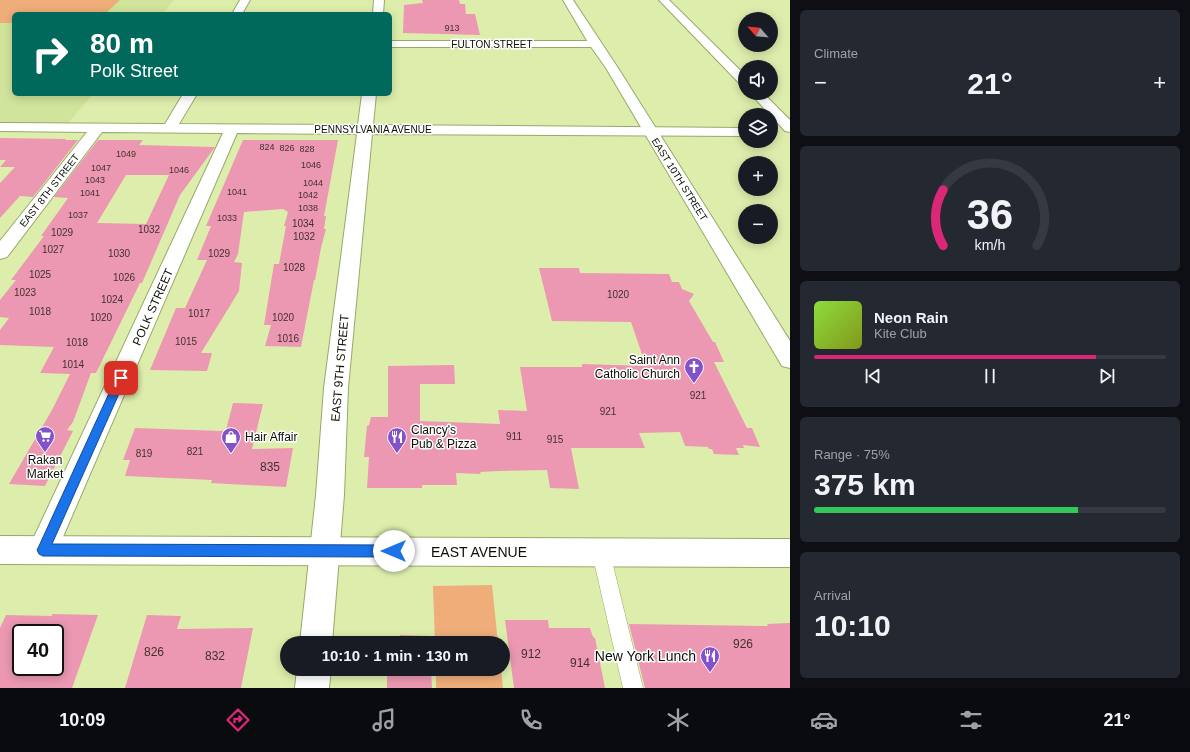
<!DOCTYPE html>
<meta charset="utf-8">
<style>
:root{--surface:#171b24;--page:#242831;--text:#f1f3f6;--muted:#9ea1a6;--line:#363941;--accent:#db2777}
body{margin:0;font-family:Helvetica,sans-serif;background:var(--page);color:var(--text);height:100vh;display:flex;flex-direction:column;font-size:15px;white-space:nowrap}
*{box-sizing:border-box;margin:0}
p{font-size:13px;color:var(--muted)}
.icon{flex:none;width:22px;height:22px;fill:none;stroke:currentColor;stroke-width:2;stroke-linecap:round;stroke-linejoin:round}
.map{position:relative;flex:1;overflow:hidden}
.drawer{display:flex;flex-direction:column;gap:10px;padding:10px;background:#0d0f14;width:400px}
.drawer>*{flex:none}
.hud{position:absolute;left:12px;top:12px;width:380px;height:84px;border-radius:6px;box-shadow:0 2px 10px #0003;background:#00695c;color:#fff;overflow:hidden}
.needle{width:26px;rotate:297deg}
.controls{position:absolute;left:738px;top:12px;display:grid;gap:8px}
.controls a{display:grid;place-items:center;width:40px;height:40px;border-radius:50%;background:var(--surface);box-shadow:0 2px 10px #0003;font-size:20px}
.speed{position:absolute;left:12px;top:624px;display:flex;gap:8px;font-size:20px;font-weight:700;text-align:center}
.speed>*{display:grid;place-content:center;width:52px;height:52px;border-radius:50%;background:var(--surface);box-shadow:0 2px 10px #0003;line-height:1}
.speed .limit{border:2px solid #111;border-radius:6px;background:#fff;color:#111}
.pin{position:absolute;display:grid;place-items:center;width:34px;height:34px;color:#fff;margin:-17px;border-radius:8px;box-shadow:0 2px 6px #0006}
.me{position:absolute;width:44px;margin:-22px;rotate:270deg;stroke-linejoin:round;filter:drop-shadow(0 0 3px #0008)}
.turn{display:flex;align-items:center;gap:14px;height:84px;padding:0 12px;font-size:18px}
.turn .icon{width:52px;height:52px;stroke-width:2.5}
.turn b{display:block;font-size:28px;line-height:34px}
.big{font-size:30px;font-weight:700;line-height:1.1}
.drawer .tile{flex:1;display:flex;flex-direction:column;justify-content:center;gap:6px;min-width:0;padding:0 14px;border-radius:6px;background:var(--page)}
.drawer .dial{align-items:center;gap:0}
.dial svg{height:104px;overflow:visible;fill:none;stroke:var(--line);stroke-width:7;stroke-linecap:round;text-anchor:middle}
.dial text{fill:var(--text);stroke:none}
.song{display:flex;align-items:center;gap:12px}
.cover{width:48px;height:48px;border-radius:6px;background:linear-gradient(135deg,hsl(90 70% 55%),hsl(70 70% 35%))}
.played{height:4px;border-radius:2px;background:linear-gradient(90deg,var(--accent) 80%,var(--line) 80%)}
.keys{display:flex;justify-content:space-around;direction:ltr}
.heat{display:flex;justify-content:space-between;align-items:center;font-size:22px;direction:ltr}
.charge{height:6px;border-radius:3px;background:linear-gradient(90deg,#34c759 75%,var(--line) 0)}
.trip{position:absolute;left:280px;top:636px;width:230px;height:40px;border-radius:20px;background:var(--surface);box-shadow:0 2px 10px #0003;font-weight:700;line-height:40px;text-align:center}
.tabs{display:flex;height:64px;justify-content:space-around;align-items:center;background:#090b0e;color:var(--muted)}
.tabs .icon{width:28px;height:28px}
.tabs .on{color:var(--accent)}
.tabs b{font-size:18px;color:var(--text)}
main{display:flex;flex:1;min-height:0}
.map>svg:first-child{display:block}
.built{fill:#d1e49b}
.green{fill:#efae79}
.building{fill:#ec98b2;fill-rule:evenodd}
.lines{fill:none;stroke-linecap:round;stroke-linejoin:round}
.lane-casing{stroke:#99a869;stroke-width:1}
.street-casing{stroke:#99a869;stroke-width:2}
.secondary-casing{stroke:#99a869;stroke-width:2}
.lane{fill:#fff;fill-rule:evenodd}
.street{fill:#fff;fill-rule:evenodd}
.secondary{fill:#fff;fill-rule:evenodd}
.route{fill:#1a73e8;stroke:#114b97}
.labels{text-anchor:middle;stroke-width:3;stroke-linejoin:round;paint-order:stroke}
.far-number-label{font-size:9px;fill:#43312c}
.far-street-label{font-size:10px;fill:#0b0f00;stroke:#fff}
.number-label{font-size:10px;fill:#43312c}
.street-label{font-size:12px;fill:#0b0f00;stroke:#fff}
.poi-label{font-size:12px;fill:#0b0f00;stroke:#fff;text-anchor:start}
.near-number-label{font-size:12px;fill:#43312c}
.near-street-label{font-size:14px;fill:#0b0f00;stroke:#fff}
.near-poi-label{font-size:14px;fill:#0b0f00;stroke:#fff;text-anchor:end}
</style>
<main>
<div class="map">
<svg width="790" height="688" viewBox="0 0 790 688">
<rect width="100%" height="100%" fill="#ddeeac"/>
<!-- built -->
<polygon class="built" points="0,0 174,0 162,14 14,14 14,94 93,94 68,123 40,123 0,122"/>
<!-- green -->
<g class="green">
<polygon points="0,0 120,0 105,14 14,14 14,23 0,23"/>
<polygon points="492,585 498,643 435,643 433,586"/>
<polygon points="436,669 501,669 503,688 436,688"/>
</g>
<!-- building -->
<g class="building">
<polygon points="422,0 459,0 460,4 465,4 466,14 475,14 480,35 403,33 404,5 423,3"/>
<polygon points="0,138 66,139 65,140 78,140 33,197 20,196 0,218 0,183 15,167 0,167 6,160 0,160"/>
<path d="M98 140H143L139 145 215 147 180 195 142 283H140L96 373H91L73 422 67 430 73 431 45 486 9 484 52 410 70 374 40 373 54 347 0 345V330L9 318 0 317V300L16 280H11L44 236H41L68 198 54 197ZM126 175H169L146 224 97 223Z"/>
<polygon points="243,140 338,140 324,216 326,216 324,229 326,229 321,248 315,280 314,280 301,347 265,346 271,325 264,325 274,264 279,264 286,226 284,226 288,212 283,209 244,212 238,254 234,262 242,263 239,291 201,353 212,353 207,371 150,370 176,308 185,308 207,260 197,260 211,226 206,226"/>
<polygon points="539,268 579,268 580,273 669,274 672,282 679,282 682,289 694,294 689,301 713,342 715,342 724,362 714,362 747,428 752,428 760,447 743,445 744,448 736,448 739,455 714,454 712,449 709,449 708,447 685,446 680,432 639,433 645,448 571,448 579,489 550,488 547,470 499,471 480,472 481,474 456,473 457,485 422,485 422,488 367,488 369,457 364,457 367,426 369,425 371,417 388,417 388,366 454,365 455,384 420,384 420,421 500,424 498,410 527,411 520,367 582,367 582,364 646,366 631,322 552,321"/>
<polygon points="233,403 263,404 252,449 293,448 286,487 211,483 212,480 125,476 130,460 123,460 135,428 222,431 226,430"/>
<path d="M52 614 98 615 72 688H0V628L6 615 52 616ZM21 633H55V667H21Z"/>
<polygon points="147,615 181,616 177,629 253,628 241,688 125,688"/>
<polygon points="505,620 548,620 549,628 590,628 593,637 595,638 605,688 514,688"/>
<polygon points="790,623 790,688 645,688 629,624 768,626 767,624"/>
<polygon points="400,635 430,636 430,643 390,643 390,642 400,641"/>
<polygon points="387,669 431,669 432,688 387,688"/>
</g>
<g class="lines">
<defs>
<polygon id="lane" points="601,545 607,547 610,553 643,688 623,688 592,553 595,547"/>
<g id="street">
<polygon points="240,0 250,0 242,14 232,14"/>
<polygon points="374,0 384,0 383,14 373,14"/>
<polygon points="659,0 669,0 745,75 745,86 741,85"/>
<polygon points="390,41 595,41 601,44 595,47 390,47"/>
<polygon points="750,93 763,93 790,120 790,132 785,131"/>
<polygon points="183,94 197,94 179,124 358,125 362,94 376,94 373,125 745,128 745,136 372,134 348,388 344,495 332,643 300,643 316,495 324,388 357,134 237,133 53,560 43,564 33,560 28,550 223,133 102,132 7,257 0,259 0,241 87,132 0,131 0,123 165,124"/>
<polygon points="297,669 331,669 329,688 295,688"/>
</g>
<g id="secondary">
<polygon points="563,0 573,0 618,68 790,341 790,368 782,366 606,68 589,44"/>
<polygon points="0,536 790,539 790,567 0,564"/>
</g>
</defs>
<!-- lane casing -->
<use href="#lane" class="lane-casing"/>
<!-- street casing -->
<use href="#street" class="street-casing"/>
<!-- secondary casing -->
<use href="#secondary" class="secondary-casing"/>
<!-- lane -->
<use href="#lane" class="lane"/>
<!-- street -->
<use href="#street" class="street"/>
<!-- secondary -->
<use href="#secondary" class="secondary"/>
</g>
<!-- route -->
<polygon class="route" points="121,374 125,375 126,378 52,544 394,545 399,547 400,551 399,555 394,557 43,556 39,554 37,550 39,546 116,378 118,375"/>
<!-- icons -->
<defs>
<symbol id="church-pin" viewBox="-11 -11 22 30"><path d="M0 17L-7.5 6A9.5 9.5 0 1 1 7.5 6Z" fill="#8351c9" stroke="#fff"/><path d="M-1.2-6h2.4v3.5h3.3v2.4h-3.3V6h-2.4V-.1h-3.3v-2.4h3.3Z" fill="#fff"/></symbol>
<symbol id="supermarket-pin" viewBox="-11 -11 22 30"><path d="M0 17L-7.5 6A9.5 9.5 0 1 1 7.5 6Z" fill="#8351c9" stroke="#fff"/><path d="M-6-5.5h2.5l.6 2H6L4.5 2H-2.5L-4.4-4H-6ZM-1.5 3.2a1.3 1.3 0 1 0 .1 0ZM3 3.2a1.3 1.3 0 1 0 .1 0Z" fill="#fff"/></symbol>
<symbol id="shop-pin" viewBox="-11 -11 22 30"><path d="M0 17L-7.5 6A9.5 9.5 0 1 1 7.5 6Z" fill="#8351c9" stroke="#fff"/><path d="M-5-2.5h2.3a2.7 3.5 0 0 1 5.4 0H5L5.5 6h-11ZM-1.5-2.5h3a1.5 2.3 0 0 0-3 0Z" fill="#fff"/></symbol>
<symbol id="restaurant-pin" viewBox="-11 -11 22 30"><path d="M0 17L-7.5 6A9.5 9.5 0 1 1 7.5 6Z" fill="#8351c9" stroke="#fff"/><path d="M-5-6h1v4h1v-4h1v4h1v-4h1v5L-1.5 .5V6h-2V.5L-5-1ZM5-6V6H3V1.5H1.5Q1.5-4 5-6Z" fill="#fff"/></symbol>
</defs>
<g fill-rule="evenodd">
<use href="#church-pin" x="683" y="356" width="22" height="30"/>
<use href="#supermarket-pin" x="34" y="425" width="22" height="30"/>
<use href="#shop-pin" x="220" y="426" width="22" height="30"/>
<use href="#restaurant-pin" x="386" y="426" width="22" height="30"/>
<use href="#restaurant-pin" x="699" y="645" width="22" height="30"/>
</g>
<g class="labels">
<!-- far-number labels -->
<g class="far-number-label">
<text x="452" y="31">913</text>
<text x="267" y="150">824</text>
<text x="287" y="151">826</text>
<text x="307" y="152">828</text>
<text x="126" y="157">1049</text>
<text x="311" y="168">1046</text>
<text x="101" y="171">1047</text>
<text x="179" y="173">1046</text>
<text x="95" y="183">1043</text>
<text x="313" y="186">1044</text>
<text x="237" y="195">1041</text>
<text x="90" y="196">1041</text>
<text x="308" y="198">1042</text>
<text x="308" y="211">1038</text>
<text x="78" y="218">1037</text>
<text x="227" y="221">1033</text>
</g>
<!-- far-street labels -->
<g class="far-street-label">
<text x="492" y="48">FULTON STREET</text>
<text x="373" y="133">PENNSYLVANIA AVENUE</text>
<text transform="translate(680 179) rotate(58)" y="4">EAST 10TH STREET</text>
<text transform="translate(49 190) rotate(-52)" y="4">EAST 8TH STREET</text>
</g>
<!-- number labels -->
<g class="number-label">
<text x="303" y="227">1034</text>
<text x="149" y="233">1032</text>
<text x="62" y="236">1029</text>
<text x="304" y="240">1032</text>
<text x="53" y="253">1027</text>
<text x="119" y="257">1030</text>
<text x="219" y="257">1029</text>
<text x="294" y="271">1028</text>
<text x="40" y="278">1025</text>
<text x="124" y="281">1026</text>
<text x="25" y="296">1023</text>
<text x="618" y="298">1020</text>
<text x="112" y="303">1024</text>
<text x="40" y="315">1018</text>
<text x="199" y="317">1017</text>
<text x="101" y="321">1020</text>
<text x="283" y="321">1020</text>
<text x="288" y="342">1016</text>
<text x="186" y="345">1015</text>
<text x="77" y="346">1018</text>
<text x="73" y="368">1014</text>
<text x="698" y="399">921</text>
<text x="608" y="415">921</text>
<text x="514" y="440">911</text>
<text x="555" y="443">915</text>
<text x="195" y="455">821</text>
<text x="144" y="457">819</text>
</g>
<!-- street labels -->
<g class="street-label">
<text transform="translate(153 307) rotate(-66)" y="4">POLK STREET</text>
<text transform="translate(340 368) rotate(-85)" y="4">EAST 9TH STREET</text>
</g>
<!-- poi labels -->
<g class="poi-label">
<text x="680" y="364" text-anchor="end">Saint Ann<tspan x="680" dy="14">Catholic Church</tspan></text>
<text x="411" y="434">Clancy's<tspan x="411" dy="14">Pub &amp; Pizza</tspan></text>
<text x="245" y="441">Hair Affair</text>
<text x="45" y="464" text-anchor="middle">Rakan<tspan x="45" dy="14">Market</tspan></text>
</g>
<!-- near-number labels -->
<g class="near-number-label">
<text x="270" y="471">835</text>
<text x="743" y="648">926</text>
<text x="154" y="656">826</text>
<text x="531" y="658">912</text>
<text x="215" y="660">832</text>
<text x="580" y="667">914</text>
</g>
<!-- near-street labels -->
<g class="near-street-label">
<text x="479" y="557">EAST AVENUE</text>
</g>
<!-- near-poi labels -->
<g class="near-poi-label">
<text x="696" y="661">New York Lunch</text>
</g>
</g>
</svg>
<div class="controls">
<a><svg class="needle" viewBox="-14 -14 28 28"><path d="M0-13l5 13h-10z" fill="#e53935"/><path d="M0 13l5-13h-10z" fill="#9ea1a6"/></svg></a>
<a><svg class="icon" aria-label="sound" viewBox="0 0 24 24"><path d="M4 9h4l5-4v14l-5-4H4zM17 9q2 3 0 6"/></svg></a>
<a><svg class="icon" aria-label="layers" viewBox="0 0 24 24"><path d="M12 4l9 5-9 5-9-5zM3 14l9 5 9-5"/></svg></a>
<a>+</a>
<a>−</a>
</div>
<div class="speed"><div class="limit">40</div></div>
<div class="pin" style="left:121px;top:378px;background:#d93025"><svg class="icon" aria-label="arrive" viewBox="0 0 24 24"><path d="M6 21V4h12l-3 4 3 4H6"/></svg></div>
<svg class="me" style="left:394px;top:551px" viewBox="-20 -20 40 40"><circle r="19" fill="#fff"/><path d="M0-13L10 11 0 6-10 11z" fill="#1a73e8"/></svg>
<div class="trip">10:10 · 1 min · 130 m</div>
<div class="hud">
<div class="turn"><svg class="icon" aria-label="right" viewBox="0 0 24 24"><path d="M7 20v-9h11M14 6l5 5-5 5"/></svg><div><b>80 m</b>Polk Street</div></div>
</div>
</div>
<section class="drawer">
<div class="tile"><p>Climate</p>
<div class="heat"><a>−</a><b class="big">21°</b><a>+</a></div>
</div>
<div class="tile dial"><svg viewBox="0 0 100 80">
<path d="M14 69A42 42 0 1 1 86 69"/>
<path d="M14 69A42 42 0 0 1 14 26" stroke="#db2777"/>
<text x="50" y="56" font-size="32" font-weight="700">36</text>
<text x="50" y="72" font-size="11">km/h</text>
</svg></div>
<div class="tile">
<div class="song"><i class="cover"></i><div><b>Neon Rain</b><p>Kite Club</p></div></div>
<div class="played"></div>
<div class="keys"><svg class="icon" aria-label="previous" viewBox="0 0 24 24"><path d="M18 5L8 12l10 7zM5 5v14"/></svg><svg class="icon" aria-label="pause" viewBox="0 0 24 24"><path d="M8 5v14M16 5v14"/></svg><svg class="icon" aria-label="next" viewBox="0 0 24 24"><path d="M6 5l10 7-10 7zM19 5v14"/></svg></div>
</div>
<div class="tile"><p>Range · 75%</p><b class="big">375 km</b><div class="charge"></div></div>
<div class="tile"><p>Arrival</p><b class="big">10:10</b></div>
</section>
</main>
<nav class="tabs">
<b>10:09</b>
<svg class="icon on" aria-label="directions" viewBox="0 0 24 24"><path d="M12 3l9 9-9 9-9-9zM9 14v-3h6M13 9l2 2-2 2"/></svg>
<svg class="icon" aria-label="music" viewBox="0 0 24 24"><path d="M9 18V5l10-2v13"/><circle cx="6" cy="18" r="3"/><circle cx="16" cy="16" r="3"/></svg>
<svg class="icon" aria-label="phone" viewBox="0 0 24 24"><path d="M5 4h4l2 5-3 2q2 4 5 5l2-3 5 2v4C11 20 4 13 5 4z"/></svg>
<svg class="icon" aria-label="climate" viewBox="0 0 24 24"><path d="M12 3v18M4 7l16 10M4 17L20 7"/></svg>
<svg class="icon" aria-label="car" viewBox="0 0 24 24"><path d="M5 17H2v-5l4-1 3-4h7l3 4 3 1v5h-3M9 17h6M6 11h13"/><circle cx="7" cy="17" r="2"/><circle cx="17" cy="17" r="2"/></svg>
<svg class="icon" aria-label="filters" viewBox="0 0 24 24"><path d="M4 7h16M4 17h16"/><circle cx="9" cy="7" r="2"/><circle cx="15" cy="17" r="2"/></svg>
<b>21°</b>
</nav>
